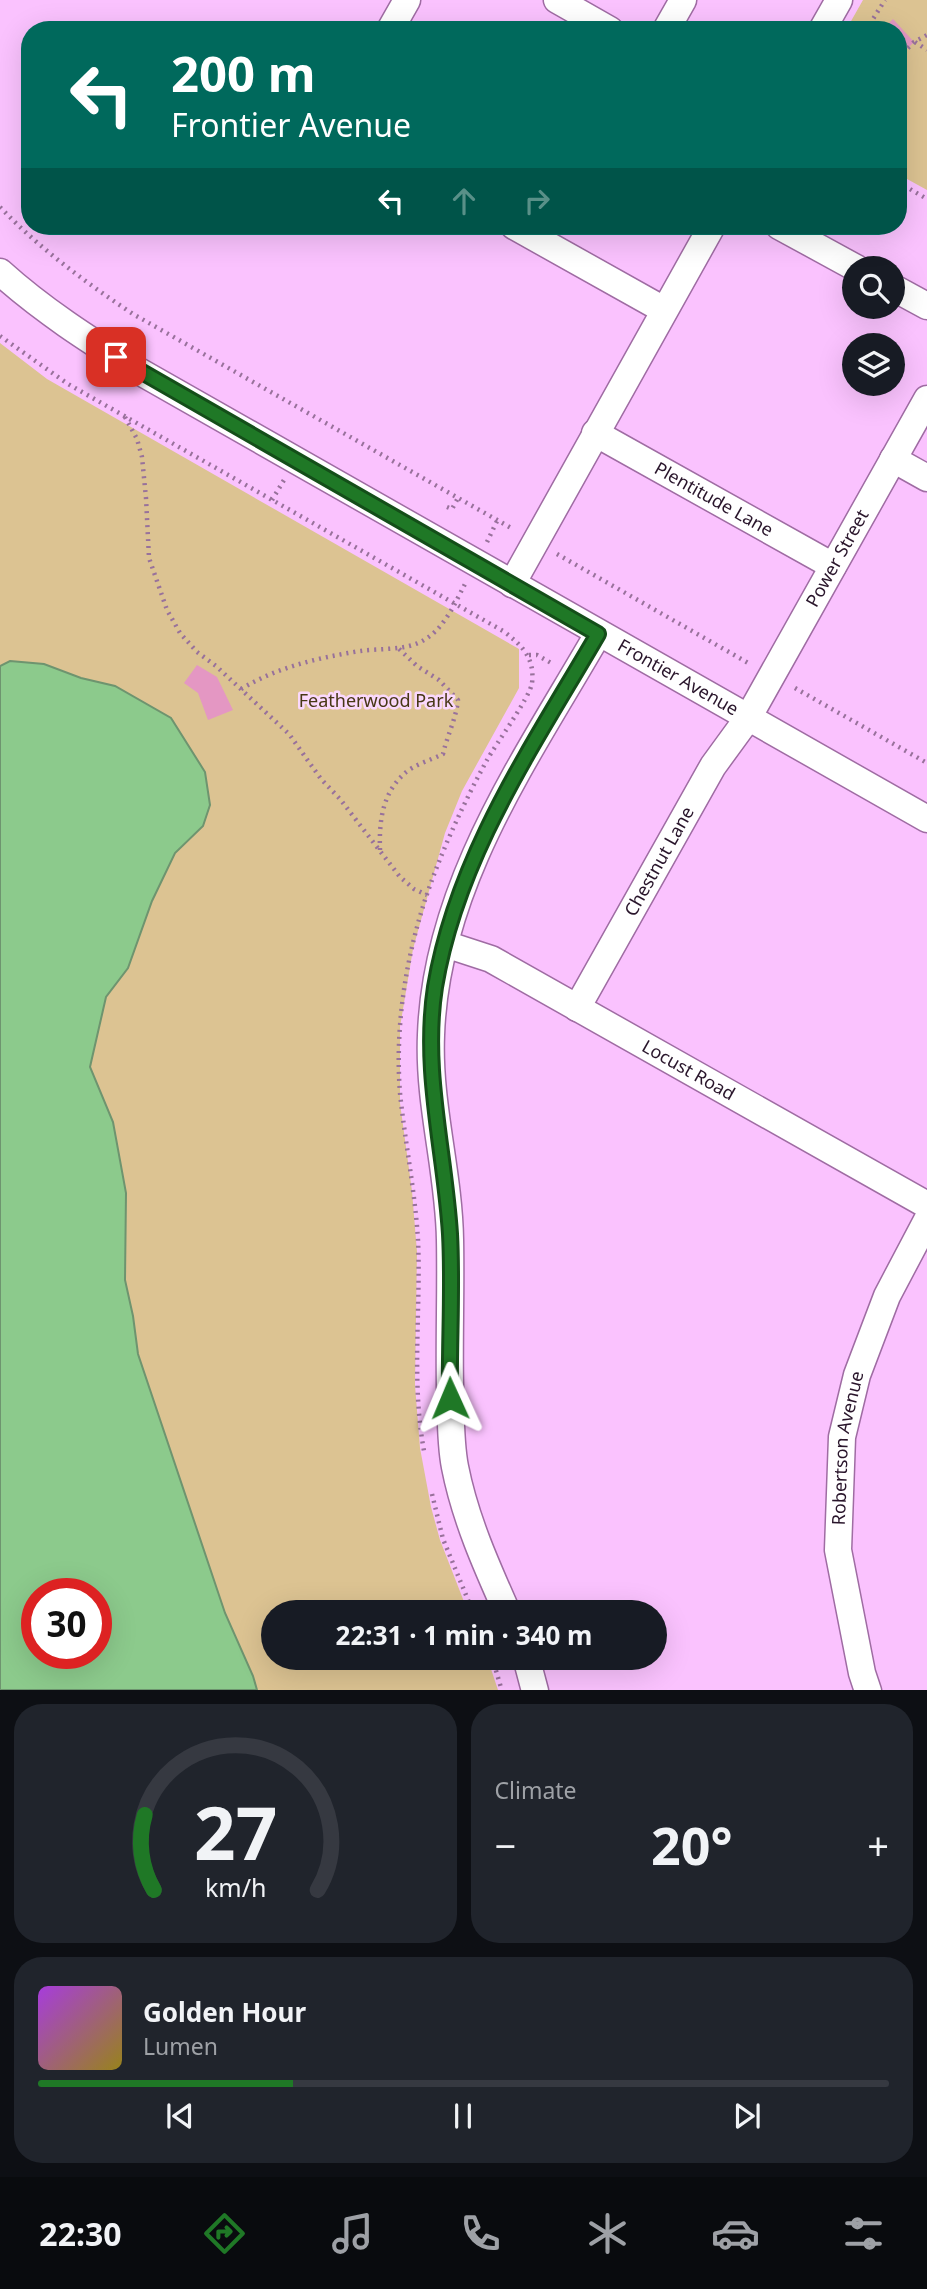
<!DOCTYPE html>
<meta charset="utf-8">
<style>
:root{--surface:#171b24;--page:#20242c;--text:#f1f3f6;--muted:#9ea1a6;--line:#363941;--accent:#1f7826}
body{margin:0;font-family:"Noto Sans",sans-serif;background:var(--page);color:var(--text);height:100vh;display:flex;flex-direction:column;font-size:26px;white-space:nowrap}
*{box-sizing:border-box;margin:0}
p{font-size:23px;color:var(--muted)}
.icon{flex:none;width:38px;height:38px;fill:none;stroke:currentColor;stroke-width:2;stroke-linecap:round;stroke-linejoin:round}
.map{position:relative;height:1690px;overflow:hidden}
.details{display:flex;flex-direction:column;gap:14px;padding:14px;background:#0d0f14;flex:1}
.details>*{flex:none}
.top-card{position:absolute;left:21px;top:21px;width:886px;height:214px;border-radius:28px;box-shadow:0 7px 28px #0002;background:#00695c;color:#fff;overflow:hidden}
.fabs{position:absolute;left:842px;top:256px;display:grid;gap:14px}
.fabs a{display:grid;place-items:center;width:63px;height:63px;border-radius:50%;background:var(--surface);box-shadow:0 7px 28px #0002;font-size:35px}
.speed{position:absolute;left:21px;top:1578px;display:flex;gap:14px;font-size:35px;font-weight:700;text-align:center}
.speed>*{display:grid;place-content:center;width:91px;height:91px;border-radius:50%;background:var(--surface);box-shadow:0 7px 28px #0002;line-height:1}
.speed .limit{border:10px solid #d22;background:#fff;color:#111}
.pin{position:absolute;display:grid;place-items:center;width:60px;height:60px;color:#fff;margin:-30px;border-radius:14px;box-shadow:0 4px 10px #0006}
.me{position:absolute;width:77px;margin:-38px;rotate:359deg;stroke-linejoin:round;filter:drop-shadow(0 0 5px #0008)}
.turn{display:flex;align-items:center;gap:24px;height:147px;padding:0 35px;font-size:32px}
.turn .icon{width:91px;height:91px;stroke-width:2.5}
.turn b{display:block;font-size:49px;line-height:60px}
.lanes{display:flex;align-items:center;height:66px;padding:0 35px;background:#0003;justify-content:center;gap:35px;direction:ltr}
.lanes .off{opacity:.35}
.big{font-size:52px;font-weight:700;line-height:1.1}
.details .tile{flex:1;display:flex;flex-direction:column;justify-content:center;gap:10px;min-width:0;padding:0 24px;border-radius:28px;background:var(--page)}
.details .dial{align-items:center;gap:0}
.dial svg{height:182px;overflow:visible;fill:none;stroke:var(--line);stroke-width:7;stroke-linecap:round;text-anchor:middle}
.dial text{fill:var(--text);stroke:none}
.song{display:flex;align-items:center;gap:21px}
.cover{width:84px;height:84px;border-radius:10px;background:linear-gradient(135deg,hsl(280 70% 55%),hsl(50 70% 35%))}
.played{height:7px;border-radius:4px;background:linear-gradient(90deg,var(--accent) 30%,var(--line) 30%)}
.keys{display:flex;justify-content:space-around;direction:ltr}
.heat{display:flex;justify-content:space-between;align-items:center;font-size:38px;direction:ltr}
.details .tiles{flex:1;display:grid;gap:14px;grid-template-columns:1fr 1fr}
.tile:last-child{grid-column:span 2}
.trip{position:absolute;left:261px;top:1600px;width:406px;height:70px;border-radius:35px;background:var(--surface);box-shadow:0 7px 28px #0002;font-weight:700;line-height:70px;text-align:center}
.tabs{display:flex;height:112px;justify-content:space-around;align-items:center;background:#090b0e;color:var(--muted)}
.tabs .icon{width:49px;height:49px}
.tabs .current{color:var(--accent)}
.tabs b{font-size:32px;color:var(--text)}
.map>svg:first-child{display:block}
.green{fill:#dcc392;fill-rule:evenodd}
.water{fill:#8cca8c;stroke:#6e946f;stroke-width:2;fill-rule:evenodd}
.building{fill:#e497c3}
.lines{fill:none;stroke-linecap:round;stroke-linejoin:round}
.minor-casing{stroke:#9f6ca3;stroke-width:29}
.path{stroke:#98719b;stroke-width:4.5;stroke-dasharray:2 5;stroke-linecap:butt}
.minor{stroke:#fff;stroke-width:26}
.route-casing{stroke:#144e19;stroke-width:18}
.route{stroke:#1f7826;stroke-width:12}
.labels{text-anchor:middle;stroke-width:5;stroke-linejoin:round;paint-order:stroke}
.street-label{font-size:18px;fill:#29152b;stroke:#fad8fc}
.park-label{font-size:18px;fill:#473715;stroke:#fad8fc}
</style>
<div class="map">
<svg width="927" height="1691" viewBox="0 0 927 1691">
<rect width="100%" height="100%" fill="#fac2fe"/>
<!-- green -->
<g class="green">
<polygon points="863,0 927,0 927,190 898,174 898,30 846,30"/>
<path d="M0 343 47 379 519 649V688L462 791 445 833 413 949 400 1027V1103L412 1191 417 1252 415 1385 420 1448 431 1507 440 1540 468 1612H273V1657H487L498 1690H0ZM37 1594H96V1654H37Z"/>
</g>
<!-- water -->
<path class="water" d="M10 661 44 664 81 678 115 686 171 718 205 772 210 805 203 826 175 853 152 901 128 968 106 997 90 1067 113 1122 126 1193 125 1280 133 1316 138 1354 225 1613 253 1676 257 1690H0V666ZM37 1594H96V1654H37Z"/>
<!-- building -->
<g class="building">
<polygon points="893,19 914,42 898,58 898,30 882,30"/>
<polygon points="197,665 217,677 233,710 208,720 198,693 184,683"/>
</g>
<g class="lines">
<defs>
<g id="minor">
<polyline points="557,0 610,30"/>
<polyline points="390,30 407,0"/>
<polyline points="666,30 683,0"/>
<polyline points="822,30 839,0"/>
<polyline points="514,226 664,310"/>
<polyline points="779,226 856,268"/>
<path id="s1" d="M0 272C42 310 89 340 137 370L927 819"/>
<polyline points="892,287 927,306"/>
<path id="s2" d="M595 433 833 566"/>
<polyline points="893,459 927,478"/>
<polyline points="512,584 712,226"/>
<path id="s3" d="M445 944 491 959 927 1205"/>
<path id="s4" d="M577 1008 713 766 748 718 927 399"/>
<path d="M507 1612C486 1565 465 1518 455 1467 450 1442 451 1414 450 1388 449 1339 451 1290 450 1240 449 1171 428 1104 431 1035 436 885 526 759 598 634"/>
<polyline points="526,1657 535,1691"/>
<path id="s5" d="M868 1691 862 1673 838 1550 842 1437 857 1375 887 1296 927 1220"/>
</g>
</defs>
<!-- minor casing -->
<use href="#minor" class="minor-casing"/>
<!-- path -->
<g class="path">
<polyline points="866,30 885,0"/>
<polyline points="915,42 927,50"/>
<polyline points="898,58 914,42 927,35"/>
<polyline points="898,182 927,199"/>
<path d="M0 207C40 249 85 282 133 314L513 529"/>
<path d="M0 336 68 384 503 631C522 645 535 658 532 683 530 697 496 744 487 760 463 804 441 852 425 900 405 962 395 1029 400 1093 405 1142 415 1191 418 1240 421 1310 411 1381 424 1451"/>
<polyline points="125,417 137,439 142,457 146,498 149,558 167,610 180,633 197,652 216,666 289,734 321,779 340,799 400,877 414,889 427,895"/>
<polyline points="272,500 284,480"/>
<polyline points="447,507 452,509 458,498"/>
<polyline points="487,542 497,521"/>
<polyline points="557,554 750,664"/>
<polyline points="529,655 537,655 553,664"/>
<polyline points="795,688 927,763"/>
<path d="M241 689C278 667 317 658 360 651 380 648 406 651 424 640 444 629 455 603 465 584"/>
<path d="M380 850C379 822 382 794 404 774 413 765 431 760 443 754 447 736 456 719 458 700L439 680 417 666 398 648"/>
<polyline points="432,1494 443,1539 473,1612"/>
<polyline points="492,1657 502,1691"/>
</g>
<!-- minor -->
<use href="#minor" class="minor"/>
</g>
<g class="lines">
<defs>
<path id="route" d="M116 357 598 634C533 746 457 856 435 987 422 1071 445 1152 450 1234 453 1289 449 1344 450 1398"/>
</defs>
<!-- route casing -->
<use href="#route" class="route-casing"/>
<!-- route -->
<use href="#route" class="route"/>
</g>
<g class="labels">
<!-- street labels -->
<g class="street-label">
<text dy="6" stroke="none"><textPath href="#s2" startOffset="136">Plentitude Lane</textPath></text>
<text dy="6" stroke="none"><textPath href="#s4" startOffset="520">Power Street</textPath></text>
<text dy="6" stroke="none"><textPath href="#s1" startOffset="791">Frontier Avenue</textPath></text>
<text dy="6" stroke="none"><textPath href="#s4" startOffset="168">Chestnut Lane</textPath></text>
<text dy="6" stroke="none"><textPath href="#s3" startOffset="275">Locust Road</textPath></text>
<text dy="6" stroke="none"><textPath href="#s5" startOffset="247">Robertson Avenue</textPath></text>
</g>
<!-- park labels -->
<g class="park-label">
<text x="376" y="707">Featherwood Park</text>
</g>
</g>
</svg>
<div class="fabs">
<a><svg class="icon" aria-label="search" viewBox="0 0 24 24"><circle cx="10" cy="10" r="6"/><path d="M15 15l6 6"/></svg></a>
<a><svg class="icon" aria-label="layers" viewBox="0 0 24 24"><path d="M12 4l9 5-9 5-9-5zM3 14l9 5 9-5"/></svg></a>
</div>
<div class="speed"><div class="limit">30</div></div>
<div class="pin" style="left:116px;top:357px;background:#d93025"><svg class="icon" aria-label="arrive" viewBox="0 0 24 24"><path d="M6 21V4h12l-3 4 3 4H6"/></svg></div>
<svg class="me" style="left:450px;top:1398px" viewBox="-20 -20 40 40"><path d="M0-17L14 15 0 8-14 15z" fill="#1f7826" stroke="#fff" stroke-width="4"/></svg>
<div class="trip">22:31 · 1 min · 340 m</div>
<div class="top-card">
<div class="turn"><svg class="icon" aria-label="left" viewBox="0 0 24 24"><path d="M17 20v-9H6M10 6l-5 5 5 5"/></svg><div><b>200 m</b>Frontier Avenue</div></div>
<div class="lanes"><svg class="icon" aria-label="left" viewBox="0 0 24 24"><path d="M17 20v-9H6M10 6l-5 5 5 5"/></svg><svg class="icon off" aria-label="ahead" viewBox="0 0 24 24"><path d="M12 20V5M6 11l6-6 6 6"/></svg><svg class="icon off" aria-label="right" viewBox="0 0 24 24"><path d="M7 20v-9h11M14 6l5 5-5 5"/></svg></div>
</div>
</div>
<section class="details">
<div class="tiles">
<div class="tile dial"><svg viewBox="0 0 100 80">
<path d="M14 69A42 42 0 1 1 86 69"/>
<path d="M14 69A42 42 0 0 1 10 36" stroke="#1f7826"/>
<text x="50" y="56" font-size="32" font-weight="700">27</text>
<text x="50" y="72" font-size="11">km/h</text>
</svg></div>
<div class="tile"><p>Climate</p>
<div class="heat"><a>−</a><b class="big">20°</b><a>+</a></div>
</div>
<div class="tile">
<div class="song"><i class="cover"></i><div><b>Golden Hour</b><p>Lumen</p></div></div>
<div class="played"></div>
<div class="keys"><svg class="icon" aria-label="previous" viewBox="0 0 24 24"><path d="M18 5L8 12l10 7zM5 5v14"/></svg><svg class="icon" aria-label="pause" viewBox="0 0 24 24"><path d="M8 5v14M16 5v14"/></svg><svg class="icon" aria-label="next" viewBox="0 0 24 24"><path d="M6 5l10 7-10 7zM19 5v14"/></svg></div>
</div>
</div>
</section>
<nav class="tabs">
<b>22:30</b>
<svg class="icon current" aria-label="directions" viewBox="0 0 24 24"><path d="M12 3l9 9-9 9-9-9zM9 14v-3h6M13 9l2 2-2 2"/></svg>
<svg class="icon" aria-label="music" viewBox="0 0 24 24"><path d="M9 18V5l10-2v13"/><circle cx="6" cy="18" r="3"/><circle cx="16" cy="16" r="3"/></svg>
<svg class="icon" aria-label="phone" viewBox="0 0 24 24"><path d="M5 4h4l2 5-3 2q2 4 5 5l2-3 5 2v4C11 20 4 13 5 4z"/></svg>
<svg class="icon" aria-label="climate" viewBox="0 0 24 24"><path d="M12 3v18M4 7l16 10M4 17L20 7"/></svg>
<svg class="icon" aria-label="car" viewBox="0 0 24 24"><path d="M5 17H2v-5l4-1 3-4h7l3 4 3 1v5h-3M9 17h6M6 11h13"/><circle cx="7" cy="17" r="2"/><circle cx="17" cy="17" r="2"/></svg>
<svg class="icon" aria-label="filters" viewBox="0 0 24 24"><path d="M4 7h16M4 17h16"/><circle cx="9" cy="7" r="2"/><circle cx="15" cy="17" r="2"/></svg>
</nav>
